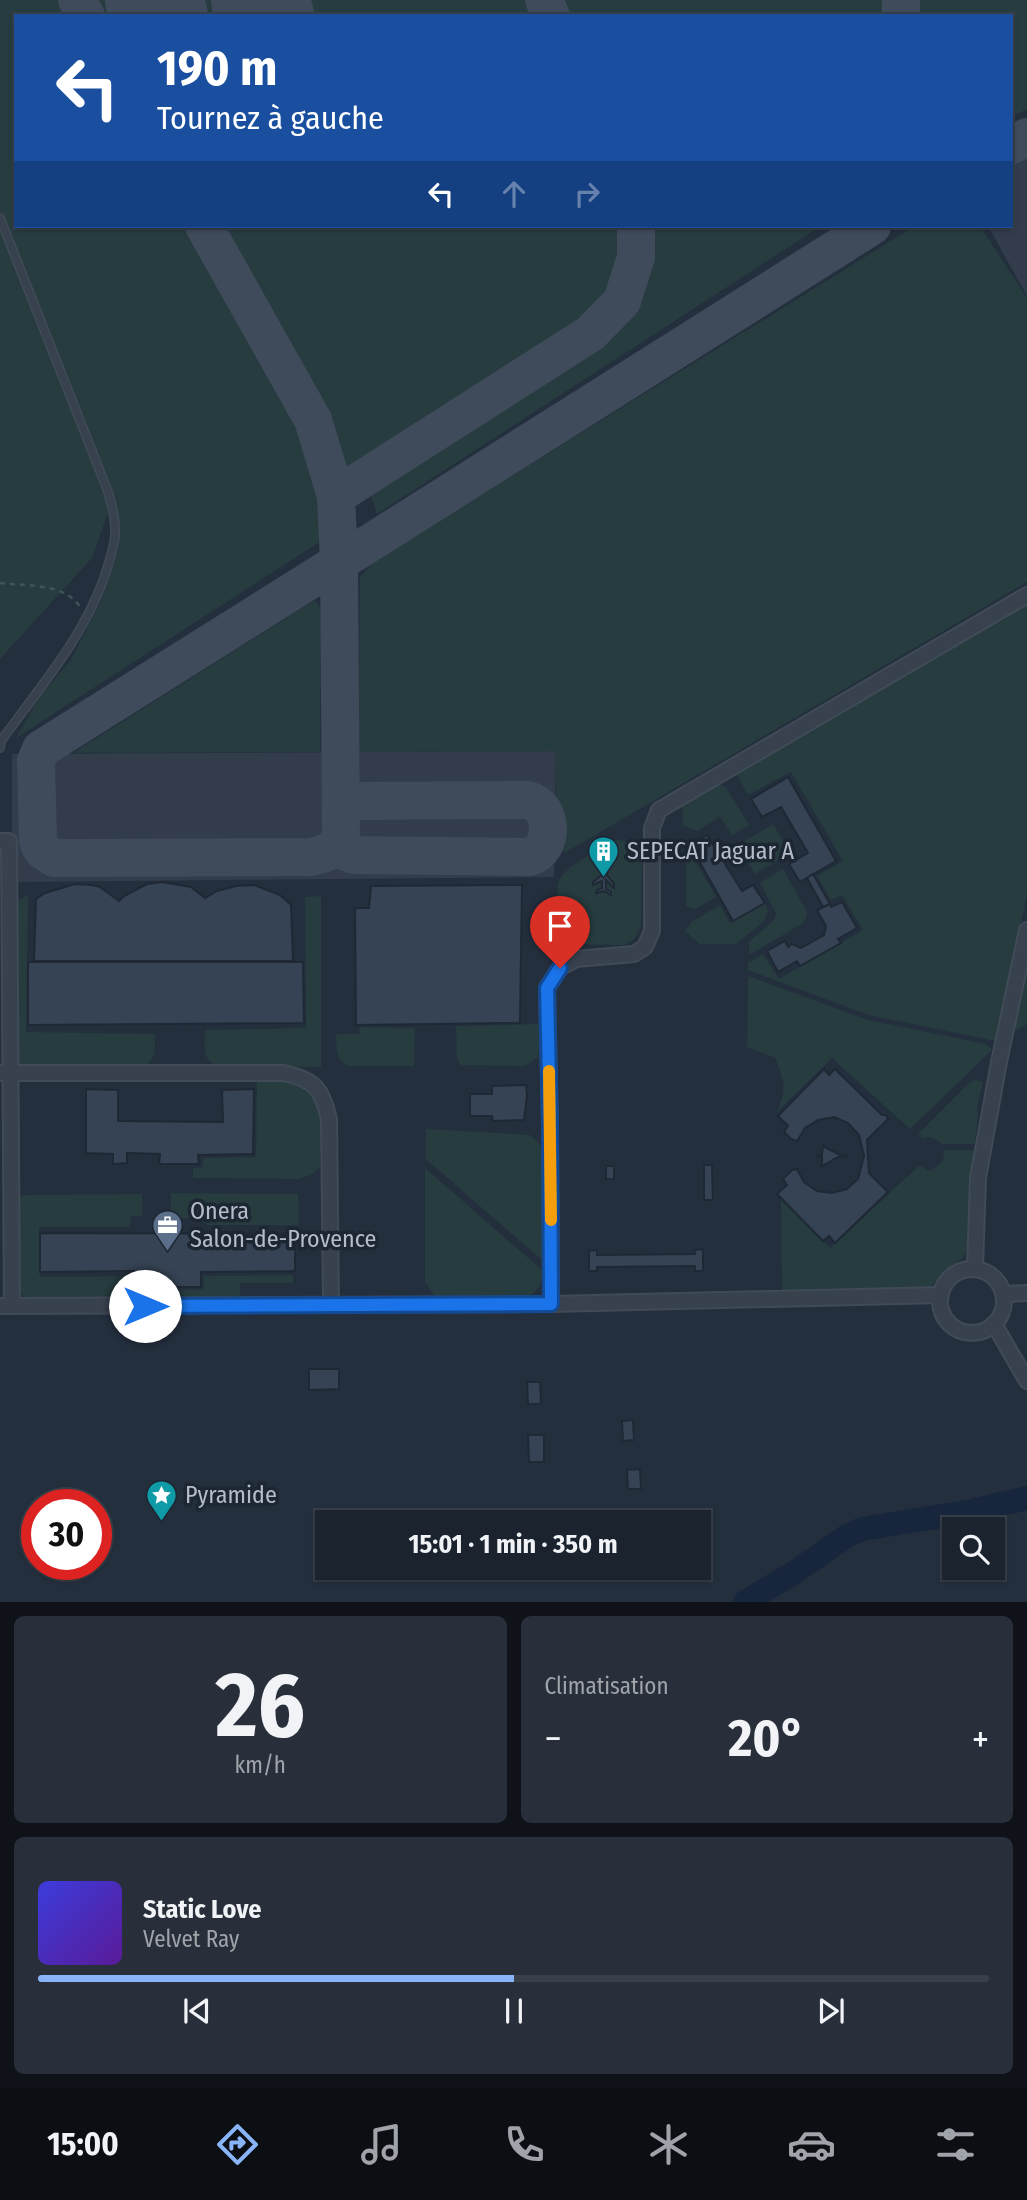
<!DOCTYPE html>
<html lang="fr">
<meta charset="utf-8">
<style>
:root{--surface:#1b232e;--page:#282f3a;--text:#f1f3f6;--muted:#a0a4aa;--line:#39404a;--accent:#8ab4f8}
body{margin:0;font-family:"Fira Sans Condensed",sans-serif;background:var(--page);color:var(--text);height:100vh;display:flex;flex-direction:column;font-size:26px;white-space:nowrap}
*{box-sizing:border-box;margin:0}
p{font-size:23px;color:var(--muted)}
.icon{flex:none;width:38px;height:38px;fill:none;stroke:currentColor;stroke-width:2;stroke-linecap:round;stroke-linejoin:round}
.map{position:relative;height:1602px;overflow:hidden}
.drawer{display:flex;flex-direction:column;gap:14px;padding:14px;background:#0f1319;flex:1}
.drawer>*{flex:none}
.hud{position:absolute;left:14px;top:14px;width:999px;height:214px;border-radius:0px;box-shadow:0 2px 5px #0004,0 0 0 2px var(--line);background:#1a4fa0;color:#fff;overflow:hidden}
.fabs{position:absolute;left:942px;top:1517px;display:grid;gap:14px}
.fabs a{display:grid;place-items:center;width:63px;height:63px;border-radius:0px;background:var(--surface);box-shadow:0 2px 5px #0004,0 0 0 2px var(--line);font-size:35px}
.speed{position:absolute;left:21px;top:1489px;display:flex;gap:14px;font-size:35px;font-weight:700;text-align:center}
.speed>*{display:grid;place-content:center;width:91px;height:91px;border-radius:50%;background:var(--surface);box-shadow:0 2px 5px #0004,0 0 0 2px var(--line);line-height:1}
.speed .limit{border:10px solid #d22;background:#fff;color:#111}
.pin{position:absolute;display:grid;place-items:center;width:60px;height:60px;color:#fff;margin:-72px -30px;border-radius:50% 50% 50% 0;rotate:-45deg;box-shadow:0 0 7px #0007}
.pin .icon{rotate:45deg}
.me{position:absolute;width:77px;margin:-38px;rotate:90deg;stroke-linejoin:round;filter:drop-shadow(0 0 5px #0008)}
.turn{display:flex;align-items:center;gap:24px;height:147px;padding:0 28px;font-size:32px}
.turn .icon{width:91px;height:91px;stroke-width:2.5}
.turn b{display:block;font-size:49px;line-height:60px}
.lanes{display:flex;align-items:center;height:66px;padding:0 28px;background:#0003;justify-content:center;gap:35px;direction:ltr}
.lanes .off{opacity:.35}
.big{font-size:52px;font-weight:700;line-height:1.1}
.drawer .tile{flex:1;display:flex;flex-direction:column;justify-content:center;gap:10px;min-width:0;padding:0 24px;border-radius:10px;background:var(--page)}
.drawer .dial{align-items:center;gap:0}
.dial b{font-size:91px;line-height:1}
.song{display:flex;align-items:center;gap:21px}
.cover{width:84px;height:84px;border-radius:10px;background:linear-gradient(135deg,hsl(240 70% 55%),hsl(270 70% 35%))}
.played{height:7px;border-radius:4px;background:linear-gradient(90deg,var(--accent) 50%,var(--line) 50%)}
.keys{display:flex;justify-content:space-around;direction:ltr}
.heat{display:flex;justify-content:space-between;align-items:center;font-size:38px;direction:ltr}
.drawer .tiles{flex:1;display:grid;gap:14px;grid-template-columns:1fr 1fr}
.tile:last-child{grid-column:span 2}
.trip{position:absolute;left:315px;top:1510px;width:396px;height:70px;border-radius:0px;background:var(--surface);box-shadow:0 2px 5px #0004,0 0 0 2px var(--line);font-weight:700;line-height:70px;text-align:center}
.tab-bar{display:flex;height:112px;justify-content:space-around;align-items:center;background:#0b0e12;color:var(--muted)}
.tab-bar .icon{width:49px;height:49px}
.tab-bar .active{color:var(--accent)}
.tab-bar b{font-size:32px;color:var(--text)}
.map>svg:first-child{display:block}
.airport{fill:#323c4b}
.green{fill:#263c3f}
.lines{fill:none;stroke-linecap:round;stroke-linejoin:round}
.river{stroke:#17263c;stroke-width:24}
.taxiway{stroke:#3f4a5a;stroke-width:38}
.runway{stroke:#3f4a5a;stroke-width:94}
.building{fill:#364354;stroke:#1f2835;stroke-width:2}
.lane-casing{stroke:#414a57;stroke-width:10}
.street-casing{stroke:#414a57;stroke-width:18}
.path{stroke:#3f5557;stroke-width:2.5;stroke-dasharray:5 5;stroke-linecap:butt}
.lane{stroke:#38414e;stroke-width:7}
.street{stroke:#38414e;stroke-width:14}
.route-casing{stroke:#114b97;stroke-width:18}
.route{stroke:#1a73e8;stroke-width:12}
.slow{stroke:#f59e0b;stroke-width:12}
.labels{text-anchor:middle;stroke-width:7;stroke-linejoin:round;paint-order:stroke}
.poi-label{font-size:24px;fill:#b4bcc9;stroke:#1d2633;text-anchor:start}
</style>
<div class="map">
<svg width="1027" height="1602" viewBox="0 0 1027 1602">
<rect width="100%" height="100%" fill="#242f3e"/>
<!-- airport -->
<g class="airport">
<polygon points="1027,157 1027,296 988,226 1012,226 1012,165"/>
<polygon points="556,751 554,877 12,882 12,754"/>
</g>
<!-- green -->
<g class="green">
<polygon points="0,0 1027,0 1027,109 1012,117 1012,16 16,16 16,226 821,226 377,514 368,488 320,505 321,541 16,738 40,696 71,660 101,601 119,548 114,496 92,558 0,659"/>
<polygon points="915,226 980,226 1027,298 1027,582 566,852 555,845 556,751 358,752 360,578 373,562"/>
<polygon points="315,600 321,609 320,752 73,753"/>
<polygon points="1027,602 1027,895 996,1041 869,1015 748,970 748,963 763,954 779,979 863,930 842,895 831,900 817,876 843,861 791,772 748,795 737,775 741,768"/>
<polygon points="718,783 726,787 749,825 732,835 720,817 697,831 683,825 682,807"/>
<polygon points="773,824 790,853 755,874 738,845"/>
<path d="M616 840 631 842 642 851 641 925C638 935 634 941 624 945L572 944C558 927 555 922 557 899 557 894 557 887 558 883 563 866 601 849 616 840Z"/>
<polygon points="686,846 716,897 695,909 686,906"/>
<polygon points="783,869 807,912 807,916 803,923 749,955 749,942 774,920 776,913 760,883"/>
<path d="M28 895 26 1032 155 1034C155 1048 157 1060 143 1067L18 1064 16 1056 17 901Z"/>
<path d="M321 896V1067L218 1066C201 1060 205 1046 205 1030L306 1028 305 897Z"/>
<polygon points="765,903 768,911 764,921 736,944 700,944 685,931 691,922 720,905 730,923"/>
<polygon points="1027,959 1027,1024 1011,1033"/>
<path d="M748 976 868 1020 986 1044 992 1050 910 1129 832 1058 776 1113C787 1089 785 1082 775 1058L747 1047Z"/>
<polygon points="542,1024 538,1057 525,1066 461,1065 457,1060 456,1026"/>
<path d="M360 1027 415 1028 414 1066H349C334 1061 337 1047 336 1034H359Z"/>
<path d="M257 1079C281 1078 316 1086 320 1115 323 1131 320 1150 320 1167L311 1175 298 1179 193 1178V1168L203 1167V1158L256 1157Z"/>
<polygon points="975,1079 983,1082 977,1107 978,1117 975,1144 942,1144 937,1140 930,1137 923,1138 918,1134 969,1083"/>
<path d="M426 1129 530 1135C538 1142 543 1146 544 1157L543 1261 426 1159Z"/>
<path d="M944 1150H975C974 1171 974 1239 965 1254 961 1261 955 1264 949 1269 940 1275 934 1285 925 1291L782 1293 781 1200 830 1248 919 1166 923 1167 927 1171 932 1170 943 1161Z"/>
<path d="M425 1168 543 1271C542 1283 539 1289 530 1295H434L425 1282Z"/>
<polygon points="171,1193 298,1194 299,1225 207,1225 200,1218 171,1218"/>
<polygon points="142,1194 142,1216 131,1216 130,1227 39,1227 40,1277 128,1276 129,1289 203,1290 204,1276 293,1275 293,1283 240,1283 240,1300 30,1301 23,1296 18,1288 16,1198 23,1195"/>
</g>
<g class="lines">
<!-- river -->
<polyline class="river" points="745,1602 792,1574 847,1536 862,1529 972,1511 1027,1498"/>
<!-- taxiway -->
<g class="taxiway">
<polyline points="77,0 86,16"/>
<polyline points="544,0 551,16"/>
<polyline points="901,16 901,0"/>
<polyline points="1012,145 1027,137"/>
<path d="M204 226 313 420 336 496 339 562 341 837C335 850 326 854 311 857L54 858 42 850 38 841 36 761 41 749 339 562 354 553 872 226"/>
<polyline points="336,496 591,333 622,301 636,257 636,226"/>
<path d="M341 792 347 799 354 801 528 800C554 806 555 851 529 857L354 855 344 851 341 837"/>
</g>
<!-- runway -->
<g class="runway">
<polyline points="152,0 161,16"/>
<polyline points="258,0 267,16"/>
</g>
</g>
<!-- building -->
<g class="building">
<polygon points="788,777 836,861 800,882 789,864 808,853 781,807 762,817 751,799"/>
<polygon points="707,835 742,891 753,885 765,903 733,921 690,845"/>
<polygon points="606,864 608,865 607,875 614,884 614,888 606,880 606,889 611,892 611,895 604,891 596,893 597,890 602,888 602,881 593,885 593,882 602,875"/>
<polygon points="813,874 830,904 823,907 807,878"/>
<polygon points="162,882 191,887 205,898 217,891 236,886 254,885 280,895 291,905 293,961 34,961 36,899 45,893 75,884 92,885 100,887 119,901 124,896 147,884"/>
<polygon points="522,885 520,1023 356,1025 355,908 369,908 371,886"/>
<polygon points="842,902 857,928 838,939 841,943 800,966 797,961 778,972 767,951 785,941 788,947 792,944 801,948 824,935 826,926 817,910 830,904 831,907"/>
<polygon points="28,962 303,962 304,1023 28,1025"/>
<polygon points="824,1069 829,1075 835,1069 882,1115 886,1115 888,1119 867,1140 869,1173 888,1192 835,1243 829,1236 823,1241 777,1194 787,1185 783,1179 792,1170 797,1169 804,1182 817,1191 832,1193 847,1189 858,1179 864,1156 859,1135 848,1123 834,1117 818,1120 805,1128 797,1141 791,1139 784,1132 788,1126 778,1116"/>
<polygon points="526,1085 527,1096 524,1120 493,1121 492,1116 470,1116 470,1094 492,1094 492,1086"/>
<polygon points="86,1089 118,1090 118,1121 223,1122 222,1090 254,1089 253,1154 198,1155 199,1164 159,1164 160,1154 127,1153 127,1163 113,1164 113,1154 86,1153"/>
<polygon points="823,1146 838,1154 848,1156 838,1157 822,1166 822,1157 817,1156 822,1155"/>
<polygon points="704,1165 712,1165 713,1200 704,1200"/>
<rect x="606" y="1166" width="8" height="13"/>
<polygon points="40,1233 295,1234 295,1271 201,1272 201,1287 133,1287 133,1271 40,1272"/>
<polygon points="703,1249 703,1271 695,1271 695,1266 597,1267 597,1271 589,1271 589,1251 597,1250 597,1255 695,1254 694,1250"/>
<polygon points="309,1369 339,1369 339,1389 309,1390"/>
<polygon points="527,1382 540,1382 541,1404 528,1404"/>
<polygon points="633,1420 634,1440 623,1441 622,1421"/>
<polygon points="528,1435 544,1435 544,1462 529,1462"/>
<polygon points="640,1469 641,1489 628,1489 627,1470"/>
<polygon points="638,1509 639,1522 626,1522 626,1510"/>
<polygon points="586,1511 587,1522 572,1522 571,1512"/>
<polygon points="531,1517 532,1522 511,1522 511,1518"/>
</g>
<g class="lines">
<defs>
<path id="lane" d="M0 218 107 489C112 505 116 519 115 536 114 550 108 564 104 578 82 640 39 688 1 741L0 748"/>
<g id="street">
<polyline points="0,841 9,841 12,1306"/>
<path d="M0 1073H284C315 1080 322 1089 329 1119L331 1305"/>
<polyline points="975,1269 978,1178 999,1062 1027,930"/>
<circle cx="972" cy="1301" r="32"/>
<polyline points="1003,1294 1027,1293"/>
<polyline points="551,1304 550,1124 547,988 560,968 576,959 634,954 645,947 652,931 652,828 659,810 1027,595"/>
<polyline points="0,1306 551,1304 941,1295"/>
<polyline points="994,1324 1027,1381"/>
</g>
</defs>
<!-- lane casing -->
<use href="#lane" class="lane-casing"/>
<!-- street casing -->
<use href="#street" class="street-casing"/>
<!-- path -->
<path class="path" d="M0 583C26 586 65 583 80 607"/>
<!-- lane -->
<use href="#lane" class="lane"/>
<!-- street -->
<use href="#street" class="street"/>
</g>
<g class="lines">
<defs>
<polyline id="route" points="145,1306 551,1304 550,1124 547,988 560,968"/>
</defs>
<!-- route casing -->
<use href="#route" class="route-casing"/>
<!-- route -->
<use href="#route" class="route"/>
<!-- slow -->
<polyline class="slow" points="549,1071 551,1220"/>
</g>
<!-- icons -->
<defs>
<symbol id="building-pin" viewBox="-11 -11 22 30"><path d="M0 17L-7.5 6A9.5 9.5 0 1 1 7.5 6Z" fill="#0f9aa8" stroke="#1d2633"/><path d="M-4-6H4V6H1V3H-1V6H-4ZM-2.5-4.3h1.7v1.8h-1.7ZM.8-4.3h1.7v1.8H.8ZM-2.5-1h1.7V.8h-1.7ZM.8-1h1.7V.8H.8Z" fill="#fff"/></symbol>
<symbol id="office-pin" viewBox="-11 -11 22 30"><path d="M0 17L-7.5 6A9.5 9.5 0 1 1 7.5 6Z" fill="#5c6f8a" stroke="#1d2633"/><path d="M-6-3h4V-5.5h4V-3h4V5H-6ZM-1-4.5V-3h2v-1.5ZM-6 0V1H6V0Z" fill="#fff"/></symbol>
<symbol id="sight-pin" viewBox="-11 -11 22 30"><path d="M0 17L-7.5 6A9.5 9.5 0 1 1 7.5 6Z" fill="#0f9aa8" stroke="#1d2633"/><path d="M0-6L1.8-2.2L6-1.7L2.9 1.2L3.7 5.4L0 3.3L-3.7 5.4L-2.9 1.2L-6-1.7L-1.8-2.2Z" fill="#fff"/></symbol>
</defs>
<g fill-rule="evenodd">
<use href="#building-pin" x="586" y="834" width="35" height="47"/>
<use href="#office-pin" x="150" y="1208" width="35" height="47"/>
<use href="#sight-pin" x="144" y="1478" width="35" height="47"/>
</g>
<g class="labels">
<!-- poi labels -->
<g class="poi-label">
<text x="627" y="859">SEPECAT Jaguar A</text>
<text x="190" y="1219">Onera<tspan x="190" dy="28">Salon-de-Provence</tspan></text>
<text x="185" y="1503">Pyramide</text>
</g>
</g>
</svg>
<div class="fabs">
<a><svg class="icon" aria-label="search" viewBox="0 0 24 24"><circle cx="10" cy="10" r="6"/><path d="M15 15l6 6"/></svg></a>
</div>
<div class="speed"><div class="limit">30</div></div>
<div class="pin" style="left:560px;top:968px;background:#d93025"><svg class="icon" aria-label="arrive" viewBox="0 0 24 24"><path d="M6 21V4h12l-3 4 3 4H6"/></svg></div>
<svg class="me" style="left:145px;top:1306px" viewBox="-20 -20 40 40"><circle r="19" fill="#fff"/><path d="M0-13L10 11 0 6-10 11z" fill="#1a73e8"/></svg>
<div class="trip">15:01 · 1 min · 350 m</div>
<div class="hud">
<div class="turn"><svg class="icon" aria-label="left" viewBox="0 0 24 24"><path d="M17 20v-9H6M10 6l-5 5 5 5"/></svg><div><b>190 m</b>Tournez à gauche</div></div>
<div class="lanes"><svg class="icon" aria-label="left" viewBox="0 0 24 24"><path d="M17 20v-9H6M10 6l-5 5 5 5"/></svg><svg class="icon off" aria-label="ahead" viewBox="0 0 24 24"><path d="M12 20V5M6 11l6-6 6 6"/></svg><svg class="icon off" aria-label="right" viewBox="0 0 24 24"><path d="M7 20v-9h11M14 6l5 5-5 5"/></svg></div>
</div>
</div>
<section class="drawer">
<div class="tiles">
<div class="tile dial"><b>26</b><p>km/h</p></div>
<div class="tile"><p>Climatisation</p>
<div class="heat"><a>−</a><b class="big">20°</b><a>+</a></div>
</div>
<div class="tile">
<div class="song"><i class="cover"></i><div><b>Static Love</b><p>Velvet Ray</p></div></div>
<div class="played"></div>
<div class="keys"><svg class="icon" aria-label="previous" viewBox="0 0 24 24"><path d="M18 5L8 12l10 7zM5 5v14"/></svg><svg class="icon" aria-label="pause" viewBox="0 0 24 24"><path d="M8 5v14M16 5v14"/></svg><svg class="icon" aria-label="next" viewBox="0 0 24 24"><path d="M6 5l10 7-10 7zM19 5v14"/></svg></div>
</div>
</div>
</section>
<nav class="tab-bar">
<b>15:00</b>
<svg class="icon active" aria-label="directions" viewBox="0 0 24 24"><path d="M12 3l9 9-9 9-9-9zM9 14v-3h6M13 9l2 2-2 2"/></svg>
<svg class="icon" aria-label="music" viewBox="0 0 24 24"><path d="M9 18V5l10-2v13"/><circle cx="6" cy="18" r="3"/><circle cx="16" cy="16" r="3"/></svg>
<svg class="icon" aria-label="phone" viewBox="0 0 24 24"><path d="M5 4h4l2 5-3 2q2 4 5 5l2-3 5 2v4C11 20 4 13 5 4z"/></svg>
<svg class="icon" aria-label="climate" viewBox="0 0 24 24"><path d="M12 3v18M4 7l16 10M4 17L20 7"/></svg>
<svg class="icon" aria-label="car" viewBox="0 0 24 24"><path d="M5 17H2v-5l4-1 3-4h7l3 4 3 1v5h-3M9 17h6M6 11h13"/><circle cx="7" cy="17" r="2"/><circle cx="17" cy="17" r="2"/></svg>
<svg class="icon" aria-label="filters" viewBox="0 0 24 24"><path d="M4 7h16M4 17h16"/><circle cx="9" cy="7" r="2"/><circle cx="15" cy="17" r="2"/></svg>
</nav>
